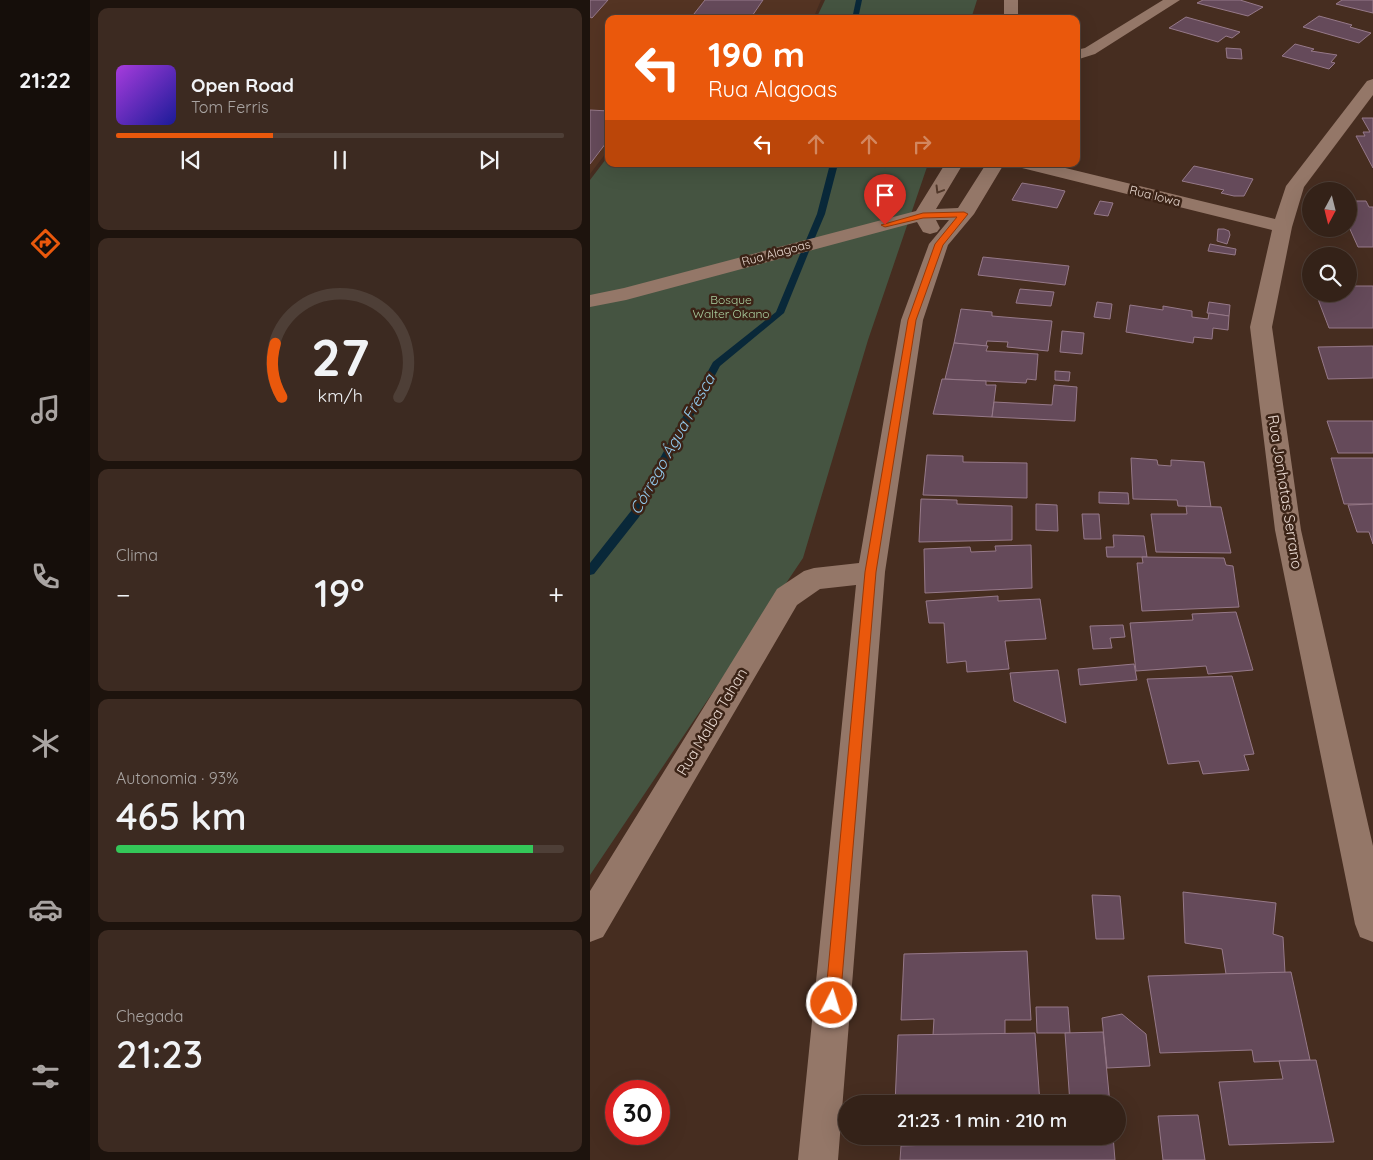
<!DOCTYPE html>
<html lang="pt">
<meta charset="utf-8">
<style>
:root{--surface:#342218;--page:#3c2a21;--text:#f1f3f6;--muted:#a9a4a2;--line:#4e3f37;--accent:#ea580c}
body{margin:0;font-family:Quicksand,sans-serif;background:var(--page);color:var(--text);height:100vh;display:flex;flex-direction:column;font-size:19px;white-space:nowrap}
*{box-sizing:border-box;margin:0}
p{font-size:16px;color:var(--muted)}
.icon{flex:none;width:28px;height:28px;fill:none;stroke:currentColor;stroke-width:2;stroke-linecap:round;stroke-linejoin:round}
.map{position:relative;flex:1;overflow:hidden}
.drawer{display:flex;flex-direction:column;gap:8px;padding:8px;background:#1d130d;width:500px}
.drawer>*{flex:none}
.top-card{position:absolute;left:15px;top:15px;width:475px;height:152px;border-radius:10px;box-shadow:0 5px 20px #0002,0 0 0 1px var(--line);background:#ea580c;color:#fff;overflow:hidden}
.needle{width:32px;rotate:187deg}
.buttons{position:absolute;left:712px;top:182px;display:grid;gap:10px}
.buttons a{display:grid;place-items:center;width:55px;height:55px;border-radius:50%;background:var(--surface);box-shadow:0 5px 20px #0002,0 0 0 1px var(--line);font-size:25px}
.speed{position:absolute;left:15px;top:1080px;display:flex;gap:10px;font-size:25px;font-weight:700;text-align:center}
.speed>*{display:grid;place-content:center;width:65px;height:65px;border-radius:50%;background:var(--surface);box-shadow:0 5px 20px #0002,0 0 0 1px var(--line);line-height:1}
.speed .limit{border:8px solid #d22;background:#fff;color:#111}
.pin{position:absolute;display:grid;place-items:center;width:42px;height:42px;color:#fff;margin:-51px -21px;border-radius:50% 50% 50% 0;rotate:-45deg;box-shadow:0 0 5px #0007}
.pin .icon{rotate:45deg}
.me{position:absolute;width:55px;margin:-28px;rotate:5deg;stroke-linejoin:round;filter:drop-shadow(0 0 4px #0008)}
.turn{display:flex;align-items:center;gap:18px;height:105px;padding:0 20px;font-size:22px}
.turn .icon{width:65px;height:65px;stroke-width:2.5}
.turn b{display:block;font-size:35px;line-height:42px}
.lanes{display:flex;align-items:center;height:48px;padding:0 20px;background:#0003;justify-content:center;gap:25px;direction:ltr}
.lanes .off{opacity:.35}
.big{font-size:38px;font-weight:600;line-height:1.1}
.drawer .widget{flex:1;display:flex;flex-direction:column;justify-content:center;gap:8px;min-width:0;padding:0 18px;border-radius:10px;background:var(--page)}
.drawer .dial{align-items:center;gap:0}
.dial svg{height:130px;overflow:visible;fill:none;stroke:var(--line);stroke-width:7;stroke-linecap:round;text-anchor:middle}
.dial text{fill:var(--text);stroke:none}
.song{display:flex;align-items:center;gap:15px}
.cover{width:60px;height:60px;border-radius:8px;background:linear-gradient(135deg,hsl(280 70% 55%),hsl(240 70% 35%))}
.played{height:5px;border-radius:2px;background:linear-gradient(90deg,var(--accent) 35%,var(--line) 35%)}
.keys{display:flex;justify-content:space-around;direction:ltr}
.heat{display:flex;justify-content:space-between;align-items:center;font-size:28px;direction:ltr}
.charge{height:8px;border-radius:4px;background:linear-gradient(90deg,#34c759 93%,var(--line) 0)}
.trip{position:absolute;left:248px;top:1095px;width:288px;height:50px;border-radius:25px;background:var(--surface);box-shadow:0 5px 20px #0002,0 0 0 1px var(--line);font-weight:600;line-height:50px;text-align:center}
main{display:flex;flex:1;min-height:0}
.dock{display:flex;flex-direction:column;width:90px;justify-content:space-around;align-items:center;background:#150e0a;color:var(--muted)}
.dock .icon{width:35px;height:35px}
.dock .on{color:var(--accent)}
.dock b{font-size:22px;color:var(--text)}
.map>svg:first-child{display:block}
.built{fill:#543423}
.green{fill:#455441}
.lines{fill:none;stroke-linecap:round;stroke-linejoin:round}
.stream{fill:#092839;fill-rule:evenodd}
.building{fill:#654a5a;stroke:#967989}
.minor{fill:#947768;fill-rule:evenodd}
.oneway{stroke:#51382a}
.route{fill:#ea580c;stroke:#983908}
.labels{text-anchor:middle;stroke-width:5;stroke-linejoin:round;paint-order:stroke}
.far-street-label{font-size:12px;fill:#e9d9d1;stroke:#3b2316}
.far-park-label{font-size:12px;fill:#abd0a0;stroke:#3b2316}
.street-label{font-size:15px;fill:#e9d9d1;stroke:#3b2316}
.water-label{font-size:16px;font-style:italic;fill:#93cbef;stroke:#3b2316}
</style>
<main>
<nav class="dock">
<b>21:22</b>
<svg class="icon on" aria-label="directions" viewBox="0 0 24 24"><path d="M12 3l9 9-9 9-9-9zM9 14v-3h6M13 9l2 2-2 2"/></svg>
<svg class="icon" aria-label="music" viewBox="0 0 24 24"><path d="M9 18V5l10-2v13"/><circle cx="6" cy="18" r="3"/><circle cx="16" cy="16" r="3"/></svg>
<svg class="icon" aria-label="phone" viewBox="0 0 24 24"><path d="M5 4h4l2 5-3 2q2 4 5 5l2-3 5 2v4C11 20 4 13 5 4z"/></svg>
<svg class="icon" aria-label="climate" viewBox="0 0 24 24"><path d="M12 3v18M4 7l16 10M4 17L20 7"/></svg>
<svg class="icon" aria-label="car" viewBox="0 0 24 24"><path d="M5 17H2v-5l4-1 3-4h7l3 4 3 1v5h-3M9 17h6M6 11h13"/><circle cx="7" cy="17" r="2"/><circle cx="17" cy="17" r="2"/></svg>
<svg class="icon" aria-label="filters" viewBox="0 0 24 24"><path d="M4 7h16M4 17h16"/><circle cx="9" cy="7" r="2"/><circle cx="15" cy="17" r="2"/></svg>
</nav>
<section class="drawer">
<div class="widget">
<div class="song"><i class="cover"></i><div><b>Open Road</b><p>Tom Ferris</p></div></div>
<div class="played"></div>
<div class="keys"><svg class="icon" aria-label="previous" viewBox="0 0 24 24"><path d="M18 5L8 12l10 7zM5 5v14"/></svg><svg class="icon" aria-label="pause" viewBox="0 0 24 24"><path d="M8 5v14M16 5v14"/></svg><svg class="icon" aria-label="next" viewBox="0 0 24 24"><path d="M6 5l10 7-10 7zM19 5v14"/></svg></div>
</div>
<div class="widget dial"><svg viewBox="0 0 100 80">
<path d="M14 69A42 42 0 1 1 86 69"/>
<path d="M14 69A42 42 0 0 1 10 36" stroke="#ea580c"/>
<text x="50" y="56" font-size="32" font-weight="700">27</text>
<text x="50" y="72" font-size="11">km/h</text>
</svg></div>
<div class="widget"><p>Clima</p>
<div class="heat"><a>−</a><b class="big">19°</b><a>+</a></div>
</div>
<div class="widget"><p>Autonomia · 93%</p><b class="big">465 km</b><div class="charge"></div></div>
<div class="widget"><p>Chegada</p><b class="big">21:23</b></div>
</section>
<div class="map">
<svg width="783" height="1160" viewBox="0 0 783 1160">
<rect width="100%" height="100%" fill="#462d20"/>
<!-- built -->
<polygon class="built" points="0,0 231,0 223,19 19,19 19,149 0,174"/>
<!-- green -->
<g class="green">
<polygon points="235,0 387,0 381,19 226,19"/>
<polygon points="19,155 19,164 338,164 278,340 213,558 0,875 0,180"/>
</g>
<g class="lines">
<!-- stream -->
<g class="stream">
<polygon points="266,0 272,0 268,19 262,19"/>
<polygon points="240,164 248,164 235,214 224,240 217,242 216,240 227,214"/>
<polygon points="213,247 220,249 194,313 130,366 49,517 4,574 0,575 0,563 41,511 123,362 186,312"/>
</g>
</g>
<!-- building -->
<g class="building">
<polygon points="0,0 18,0 2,18 0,17"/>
<polygon points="115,0 173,0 160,19 100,19"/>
<polygon points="613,0 650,0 673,7 658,16 607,3"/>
<polygon points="752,0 783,0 783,13 746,4"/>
<polygon points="729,16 762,25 760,27 781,33 769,43 713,27"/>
<polygon points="596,17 650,32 642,38 636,36 628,42 579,28"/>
<polygon points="705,44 724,49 721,51 747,55 741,62 745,63 739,69 692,56"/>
<polygon points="636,48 651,49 652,59 637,58"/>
<polygon points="0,110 19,111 19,139 0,164"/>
<polygon points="772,118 783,118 783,168 766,136 775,136 773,132 780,132"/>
<polygon points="604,166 663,179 654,196 644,196 631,193 634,190 592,181"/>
<polygon points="432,183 456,187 475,191 467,208 422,200"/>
<polygon points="510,201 523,203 518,216 504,214"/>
<polygon points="759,201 776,201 779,207 783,207 783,247 768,247 759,227"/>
<polygon points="628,229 634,229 639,231 640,235 637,244 627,241"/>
<polygon points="620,244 646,249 645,255 618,251"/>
<polygon points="393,257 479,266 475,285 388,275"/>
<polygon points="759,286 783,286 783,328 739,328 726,294 759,294"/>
<polygon points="430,289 464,292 461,306 426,303"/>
<polygon points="507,302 522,304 520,319 504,317"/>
<polygon points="619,302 640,305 639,316 617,313"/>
<polygon points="540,305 573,310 573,306 602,311 602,317 618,319 619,313 639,316 638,330 623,328 622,339 604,337 603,343 536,332"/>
<polygon points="371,309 402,312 402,316 462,321 458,351 417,347 418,342 397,341 396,346 364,343"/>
<polygon points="472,331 494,333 492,354 470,352"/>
<polygon points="364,343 398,346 396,351 448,354 446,380 437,379 436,383 355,379"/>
<polygon points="783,346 783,378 738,379 728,347"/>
<polygon points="465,371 480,372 479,381 465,380"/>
<polygon points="352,379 396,381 396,385 406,385 402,417 343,414"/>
<polygon points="464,385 487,387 485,421 402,417 404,402 462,405"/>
<polygon points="737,421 783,421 783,453 748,453"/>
<polygon points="337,455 373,456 373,462 437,463 437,498 333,495"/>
<polygon points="541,458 567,460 568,465 581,466 581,460 614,462 621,507 588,506 587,500 543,499"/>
<polygon points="741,458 783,458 783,504 754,504"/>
<polygon points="509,492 538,493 539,504 509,503"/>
<polygon points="331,499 367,500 367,504 422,506 422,540 329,542"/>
<polygon points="446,504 467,505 468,531 446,530"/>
<polygon points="783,504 783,544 779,532 767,532 758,505"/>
<polygon points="596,506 631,507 641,553 566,552 561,514 597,514"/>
<polygon points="492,514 509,514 511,539 494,539"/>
<polygon points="523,535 554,536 557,557 517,557 516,547 524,547"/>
<polygon points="441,545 442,588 335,593 334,549 380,547 381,552 406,551 405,546"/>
<polygon points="552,557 634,558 636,565 643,566 649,607 552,611 547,563 553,563"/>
<polygon points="408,596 408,601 450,599 456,639 415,641 419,669 377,672 376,661 357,663 354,623 339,623 336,601"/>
<polygon points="646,612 663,670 618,674 616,666 546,671 540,623 603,620 602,614"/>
<polygon points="533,625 535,637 520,638 522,648 503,649 500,626"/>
<polygon points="544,664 547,680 490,685 488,669"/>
<polygon points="468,670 476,723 424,701 420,673"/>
<polygon points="642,676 664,754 654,755 659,770 613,774 609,761 578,764 557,679"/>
<polygon points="593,892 686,903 683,934 693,937 695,973 636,974 632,949 595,943"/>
<polygon points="502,895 530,896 534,939 506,939"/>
<polygon points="437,951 441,1020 415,1020 415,1034 343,1035 344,1019 311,1020 314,954"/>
<polygon points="701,972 720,1060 664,1062 662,1050 570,1053 558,976"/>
<polygon points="446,1007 478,1007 480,1033 447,1033"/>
<polygon points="532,1014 556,1034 560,1066 517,1068 512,1018"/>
<polygon points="513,1032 520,1104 480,1104 475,1033"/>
<polygon points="445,1033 450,1104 305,1104 308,1035"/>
<polygon points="726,1060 744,1142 639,1145 629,1082 693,1079 689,1061"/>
<polygon points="608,1115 615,1160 573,1160 568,1116"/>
<polygon points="495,1136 523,1136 525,1160 310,1160 311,1146 496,1140"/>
</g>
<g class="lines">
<!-- minor -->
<g class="minor">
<rect x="414" y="0" width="14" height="19"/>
<polygon points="573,0 590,0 505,54 486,60 486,50 495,48"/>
<polygon points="783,79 783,95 714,187 702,227 682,327 711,530 783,846 783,942 770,937 765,924 685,530 660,327 682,230 432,168 429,164 459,164 685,219 696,186 777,81"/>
<polygon points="355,164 373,164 346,209 368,208 396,164 414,164 384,214 358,245 333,320 295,572 248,1160 208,1160 266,585 230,589 207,605 13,937 0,942 0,891 187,589 214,571 224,568 269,563 311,320 339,244 359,220 346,220 350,228 347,232 340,234 333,232 327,222 36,300 0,307 0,295 34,288 326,211"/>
</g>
</g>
<!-- one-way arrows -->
<defs><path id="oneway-chevron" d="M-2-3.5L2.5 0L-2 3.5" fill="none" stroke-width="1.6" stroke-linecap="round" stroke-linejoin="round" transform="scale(1.25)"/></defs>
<use class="oneway" href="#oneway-chevron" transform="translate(349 190) rotate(121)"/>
<!-- route -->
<polygon class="route" points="374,212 378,214 353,245 326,320 286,572 250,1003 248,1009 242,1011 237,1009 235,1003 275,572 318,320 345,244 367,217 333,218 295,227 291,225 333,213"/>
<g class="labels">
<!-- far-street labels -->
<g class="far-street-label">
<text transform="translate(565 196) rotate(14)" y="4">Rua Iowa</text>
<text transform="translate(186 253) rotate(-15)" y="4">Rua Alagoas</text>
</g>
<!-- far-park labels -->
<g class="far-park-label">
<text x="141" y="304">Bosque<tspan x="141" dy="14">Walter Okano</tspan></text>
</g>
<!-- street labels -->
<g class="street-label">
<text transform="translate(695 492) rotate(81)" y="5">Rua Jonhatas Serrano</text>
<text transform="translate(122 722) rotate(-59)" y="5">Rua Malba Tahan</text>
</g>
<!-- water labels -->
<g class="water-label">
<text transform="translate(82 444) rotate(-61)" y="6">Córrego Água Fresca</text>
</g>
</g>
</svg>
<div class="buttons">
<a><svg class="needle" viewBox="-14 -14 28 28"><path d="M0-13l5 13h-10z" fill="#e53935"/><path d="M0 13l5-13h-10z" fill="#a9a4a2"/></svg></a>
<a><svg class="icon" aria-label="search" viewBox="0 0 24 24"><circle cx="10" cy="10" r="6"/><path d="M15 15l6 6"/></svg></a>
</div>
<div class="speed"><div class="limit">30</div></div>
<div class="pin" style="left:295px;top:225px;background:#d93025"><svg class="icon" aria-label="arrive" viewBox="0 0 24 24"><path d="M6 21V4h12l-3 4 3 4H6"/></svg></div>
<svg class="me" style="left:242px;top:1003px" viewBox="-20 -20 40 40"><circle r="17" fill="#ea580c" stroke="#fff" stroke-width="3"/><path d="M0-11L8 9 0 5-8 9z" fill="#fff"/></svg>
<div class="trip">21:23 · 1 min · 210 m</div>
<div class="top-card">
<div class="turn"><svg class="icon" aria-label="left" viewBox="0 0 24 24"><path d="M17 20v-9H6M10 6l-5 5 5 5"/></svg><div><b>190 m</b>Rua Alagoas</div></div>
<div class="lanes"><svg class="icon" aria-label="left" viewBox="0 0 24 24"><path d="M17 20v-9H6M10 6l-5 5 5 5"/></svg><svg class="icon off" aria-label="ahead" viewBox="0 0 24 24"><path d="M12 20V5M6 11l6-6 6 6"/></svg><svg class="icon off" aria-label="ahead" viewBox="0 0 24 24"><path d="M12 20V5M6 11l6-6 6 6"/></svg><svg class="icon off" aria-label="right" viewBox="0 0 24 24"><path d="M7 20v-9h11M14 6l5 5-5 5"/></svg></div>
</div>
</div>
</main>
